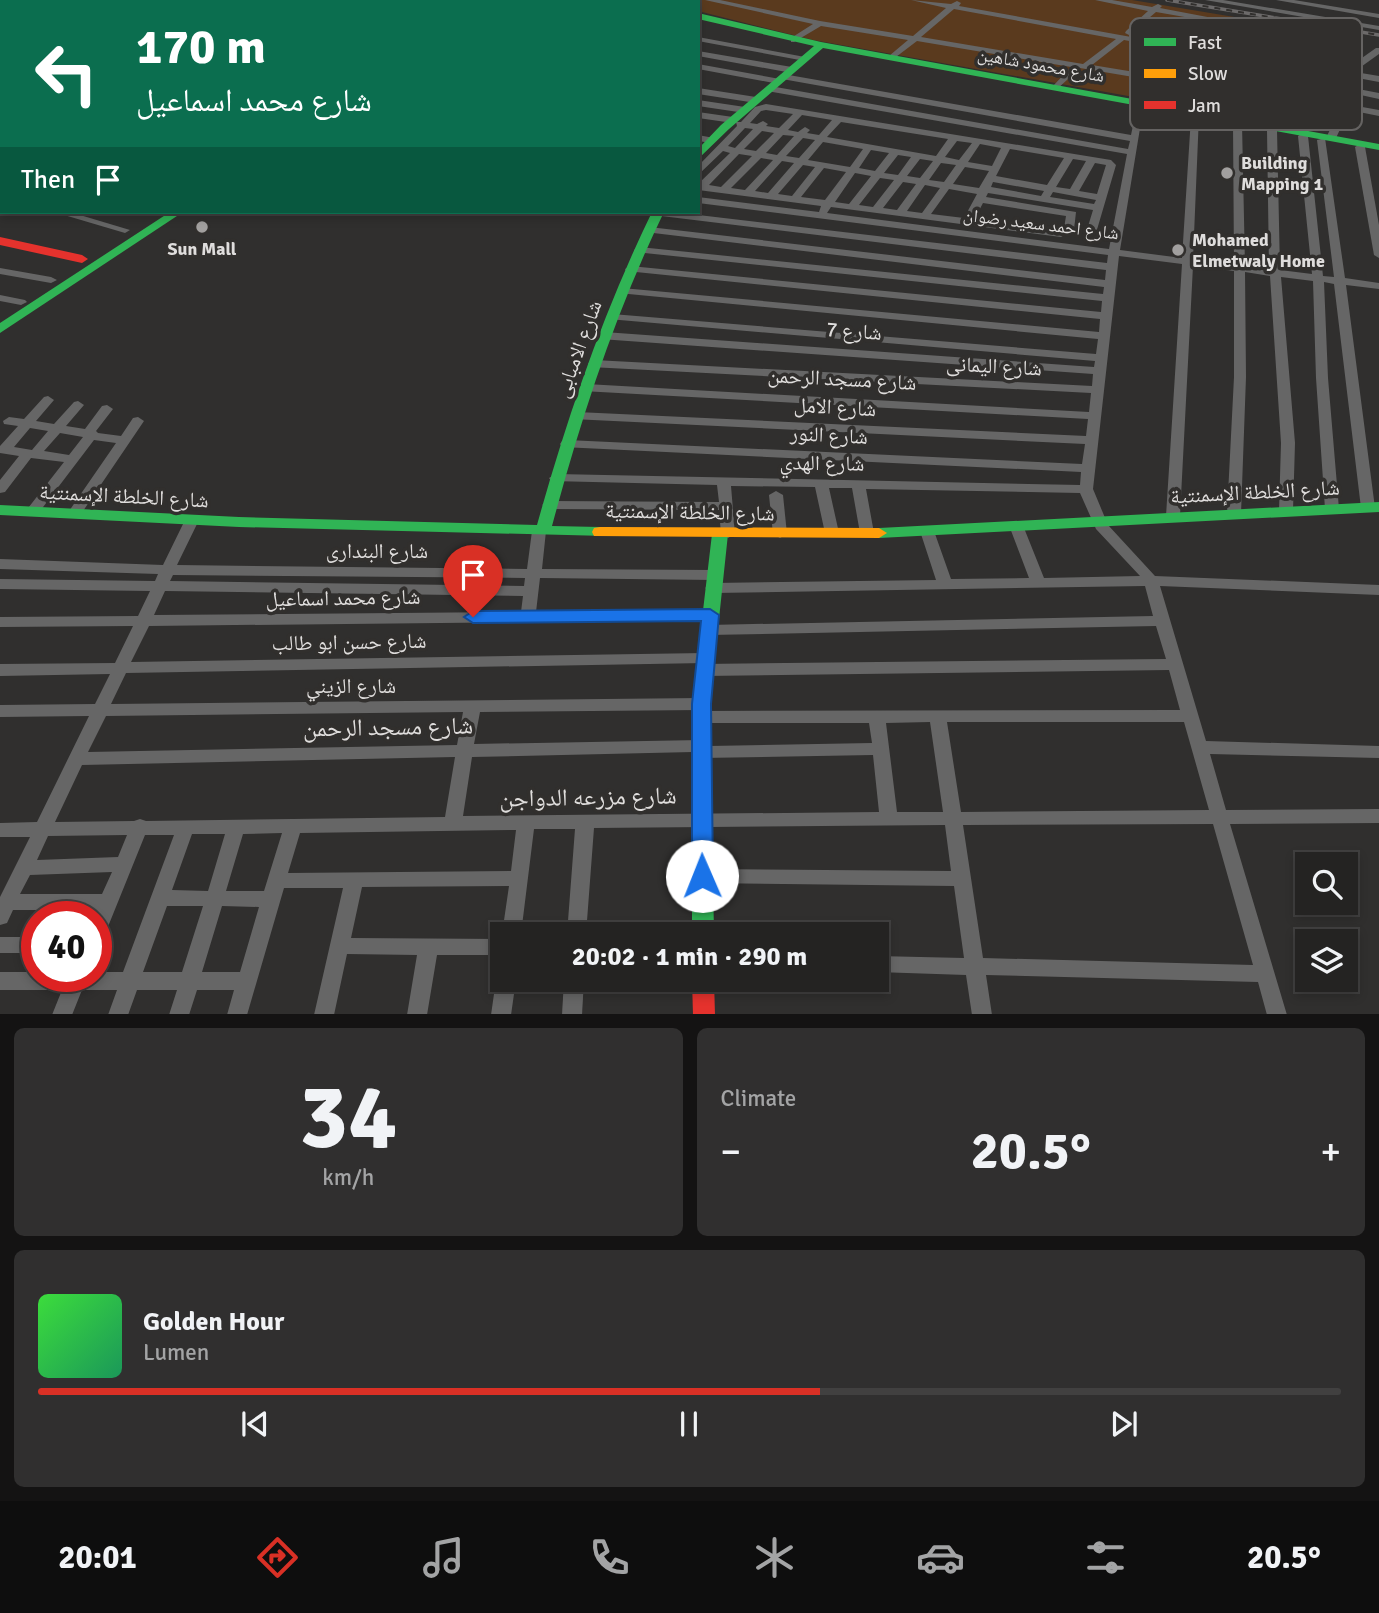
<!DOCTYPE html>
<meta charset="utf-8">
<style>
:root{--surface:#242322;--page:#302f2f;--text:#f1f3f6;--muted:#a3a4a5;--line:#414040;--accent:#d93025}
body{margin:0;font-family:Signika,"Noto Naskh Arabic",sans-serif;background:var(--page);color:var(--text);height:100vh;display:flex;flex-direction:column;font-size:26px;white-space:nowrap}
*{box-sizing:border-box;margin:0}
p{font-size:23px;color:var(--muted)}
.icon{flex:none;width:38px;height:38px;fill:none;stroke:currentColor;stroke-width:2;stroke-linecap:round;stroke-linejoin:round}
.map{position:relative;height:1014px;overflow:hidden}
.side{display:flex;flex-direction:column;gap:14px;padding:14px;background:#141313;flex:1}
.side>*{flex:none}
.banner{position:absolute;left:0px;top:0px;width:700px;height:214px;box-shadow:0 4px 10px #0003,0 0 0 2px var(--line);background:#0b6e4f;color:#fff;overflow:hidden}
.tools{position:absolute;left:1295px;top:852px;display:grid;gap:14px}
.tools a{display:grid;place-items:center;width:63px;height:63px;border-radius:0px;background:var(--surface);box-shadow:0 4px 10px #0003,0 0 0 2px var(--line);font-size:35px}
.speed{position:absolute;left:21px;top:901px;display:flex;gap:14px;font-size:35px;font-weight:700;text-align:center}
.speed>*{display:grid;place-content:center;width:91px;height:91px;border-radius:50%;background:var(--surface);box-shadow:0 4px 10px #0003,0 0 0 2px var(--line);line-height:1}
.speed .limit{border:10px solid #d22;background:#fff;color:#111}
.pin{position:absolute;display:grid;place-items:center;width:60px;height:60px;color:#fff;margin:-72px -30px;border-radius:50% 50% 50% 0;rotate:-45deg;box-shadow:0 0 7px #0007}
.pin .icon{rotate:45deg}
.me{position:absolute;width:77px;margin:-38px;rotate:359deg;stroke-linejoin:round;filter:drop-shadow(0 0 5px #0008)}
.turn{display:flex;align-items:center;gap:24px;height:147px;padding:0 21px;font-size:32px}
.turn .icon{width:91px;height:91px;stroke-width:2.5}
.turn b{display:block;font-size:49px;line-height:60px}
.then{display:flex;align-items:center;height:66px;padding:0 21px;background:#0003;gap:14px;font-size:26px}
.big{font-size:52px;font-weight:800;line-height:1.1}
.side .widget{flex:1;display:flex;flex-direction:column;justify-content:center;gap:10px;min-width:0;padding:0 24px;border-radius:10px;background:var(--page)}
.side .dial{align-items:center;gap:0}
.dial b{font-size:91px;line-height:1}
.song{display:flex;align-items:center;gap:21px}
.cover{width:84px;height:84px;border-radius:10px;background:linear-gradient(135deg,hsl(120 70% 55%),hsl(150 70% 35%))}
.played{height:7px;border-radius:4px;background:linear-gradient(90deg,var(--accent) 60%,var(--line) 60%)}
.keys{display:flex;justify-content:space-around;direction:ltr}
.heat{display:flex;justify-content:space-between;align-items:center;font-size:38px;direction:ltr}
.side .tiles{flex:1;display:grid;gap:14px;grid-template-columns:1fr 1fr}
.widget:last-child{grid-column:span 2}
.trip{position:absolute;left:490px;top:922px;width:399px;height:70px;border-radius:0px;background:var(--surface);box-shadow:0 4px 10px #0003,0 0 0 2px var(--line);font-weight:800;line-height:70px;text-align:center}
.dock{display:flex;height:112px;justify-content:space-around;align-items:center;background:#0e0e0e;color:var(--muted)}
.dock .icon{width:49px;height:49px}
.dock .on{color:var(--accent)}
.dock b{font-size:32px;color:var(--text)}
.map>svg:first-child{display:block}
.green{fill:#5a3a1e}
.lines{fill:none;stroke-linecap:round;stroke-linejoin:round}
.street{fill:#666;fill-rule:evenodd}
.fast{fill:#30b455;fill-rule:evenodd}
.slow{fill:#ff9f0a;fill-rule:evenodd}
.jam{fill:#e5322d;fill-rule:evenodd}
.rail-casing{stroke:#6c6a6a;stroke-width:3.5}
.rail{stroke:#312f2d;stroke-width:2;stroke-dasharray:6;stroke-linecap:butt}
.route{fill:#1a73e8;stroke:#114b97;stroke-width:2}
.poi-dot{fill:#a2a09f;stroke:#312f2d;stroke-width:2.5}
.labels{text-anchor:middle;stroke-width:7;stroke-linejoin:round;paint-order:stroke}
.far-street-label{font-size:18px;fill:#dfdddc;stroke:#312f2d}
.far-poi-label{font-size:18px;font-weight:bold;fill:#dfdddc;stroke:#312f2d;text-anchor:start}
.street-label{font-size:21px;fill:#dfdddc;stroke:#312f2d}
.near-street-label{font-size:24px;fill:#dfdddc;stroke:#312f2d}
.key{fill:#312f2d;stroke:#656362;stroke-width:2}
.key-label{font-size:19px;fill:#dfdddc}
</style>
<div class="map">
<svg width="1379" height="1015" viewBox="0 0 1379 1015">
<rect width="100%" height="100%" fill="#302f2e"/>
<!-- green -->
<polygon class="green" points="659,0 1132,0 1307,29 1266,78 1246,117 813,40 698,11 698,2"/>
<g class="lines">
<!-- street -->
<g class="street">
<polygon points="19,0 33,2 21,2"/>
<polygon points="58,0 72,2 60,2"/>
<polygon points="103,0 117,2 105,2"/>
<polygon points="135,0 149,2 137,2"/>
<polygon points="168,0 182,2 170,2"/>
<polygon points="200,0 214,2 202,2"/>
<polygon points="237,0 248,0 250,2 239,2"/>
<polygon points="261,0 272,0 274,2 263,2"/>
<polygon points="296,0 307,0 309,2 298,2"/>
<path d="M705 0H720L820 21 913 36 946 8 911 0 951 4 957 1 961 3 959 6 1270 62 1293 36 1156 12 1129 35 1125 33 1126 31 1148 11 1095 0H1112L1152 7 1158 4 1162 6 1160 8 1303 35 1246 96 1080 68 1056 90 1052 87 1071 67 917 41 892 60 888 58 889 56 908 40 821 26 794 42H791V38L813 24ZM954 9 1116 39 1083 64 921 37ZM1124 40 1266 66 1244 90 1092 65Z"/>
<polygon points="1205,0 1223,0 1379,26 1379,30"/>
<polygon points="1276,0 1294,0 1379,14 1379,18"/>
<rect x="0" y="4" width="2" height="4"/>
<polygon points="0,20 2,20 0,25"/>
<rect x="0" y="36" width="2" height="5"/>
<polygon points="698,37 805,57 809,59 805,61 698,41"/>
<path d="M1303 41 1310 43 1295 62 1379 76V82L1363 79 1358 89 1379 93V99L1356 94 1351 105 1379 110V116L1349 110 1336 138 1331 141 1326 138 1340 109 1266 95 1248 123H1242L1245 266 1269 269 1267 130 1272 127 1277 130 1280 270 1312 274 1298 136 1303 133 1308 136 1323 276 1334 277 1317 140 1325 138 1345 278 1379 283V289L1346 285 1375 508 1368 512 1361 508 1334 284 1324 282 1328 378 1339 509 1332 513 1325 509 1316 378 1313 281 1281 277 1295 443 1293 511 1286 515 1279 511 1281 443 1270 276 1245 272 1246 377 1241 514 1234 518 1229 517 1227 514 1234 377V271L1193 266 1180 516 1178 519H1168L1166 516 1182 264 1119 256 1093 489 1108 525 1155 576 1379 585V595L1160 586 1206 741 1379 746V758L1210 754 1226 810 1379 809V823L1230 824 1287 1015H1267L1258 982 986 975 992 1015H972L966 975 877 972V956L964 958 954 886 702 883 695 881 693 876 695 871 702 869 951 871 945 825 594 828 586 934H567L575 829H534L521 934H502L509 886 362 887 351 938 502 939V955H437L427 1015H407L417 955 347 954 334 1015H314L343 888H284L247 1015H227L234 990H197L189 1015H169L177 990H137L128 1015H108L117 990H82L72 1015H52L62 990H0V972H37V976H96V972H123L174 835H145L103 939 96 941V917H93L96 910H13L7 923 0 925V897L30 837H0V823L37 822 89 716 0 717V705L95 704 110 674 0 676V664L115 663 133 626 0 627V617L138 616 150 591 0 589V579L155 581 158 574 0 569V559L163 565 184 522 191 518 198 522 177 565 527 569 532 531 539 527 546 531 542 569 715 570 722 575 715 580 540 578 536 612 715 611 718 615 715 619 710 620 149 626 131 662 705 653 711 654 713 658 711 662 705 663 126 673 111 704 701 698 707 700 709 704 707 708 701 710 480 712 474 744 701 740 707 742 709 746 872 743 869 723H701L695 721 693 717 695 713 701 711 1180 710 1169 670 703 676 697 674 695 670 697 666 703 664 1166 659 1156 626 708 635 703 634 700 630 703 626 708 625 1153 616 1145 586 713 593 705 588 713 583 936 580 920 531 927 527 934 531 951 579 1029 578 1010 528 1017 524 1024 528 1044 578 1140 576 1096 529 1080 493 866 489 874 533 867 537 860 533 852 488H829L839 533 832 537 825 533 815 487 731 486 735 534 728 538 721 534 719 510 549 509 542 505 549 501 719 502 717 485 551 481 549 478 556 474 1080 485 1081 472 562 447 560 444 562 441 567 440 1082 464 1085 444 572 419 571 416 572 413 577 412 1086 436 1088 419 582 391 580 388 582 385 586 384 1089 412 1091 393 590 367 588 364 590 361 594 360 1092 386 1093 374 600 339 598 336 604 332 1094 367 1095 361 608 319V315L612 314 1096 354 1098 339 618 293V289L622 288 1099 332 1100 319 626 271 625 269 630 266 1101 312 1102 301 635 252 634 250 639 247 1103 294 1104 287 645 232V228L649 227 1105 280 1106 270 653 215V212H673L1107 263 1108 255 698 203V197L819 212 821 206 698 190V184L730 153 723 151 698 175V166L737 126 736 122H741L755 107 766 104 1111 160 1116 165 1096 233 1091 236 1086 233 1093 210 988 193 986 197 1076 212 1074 230 1061 237 831 207 827 213 1109 249 1127 154 767 91V87L770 86 1128 149 1130 141 782 79V83L779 84 698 69V64L780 79V75L783 74 1131 135 1137 106 1144 104 1120 250 1182 258 1191 117 1199 115 1193 259 1234 264 1233 124 1241 122 1272 71 1293 55ZM1289 66 1355 77 1343 104 1269 90 1278 75ZM766 110 793 114 779 128 766 126 768 124 763 121 757 124 750 123 761 111ZM802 115 832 120 819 135 807 133 810 130 805 127 798 132 788 130ZM841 122 948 139 936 156 827 137ZM745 128 753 129 735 148 728 146ZM762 131 774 133 756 151 744 149ZM783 135 794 136 777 155 766 153ZM803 138 815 140 799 158 786 156ZM957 141 972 143 959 160 945 157ZM823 142 863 149 850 167 808 160ZM980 144 1001 148 992 166 968 162ZM1010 149 1064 158 1047 185 996 176ZM871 150 889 153 875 171 859 168ZM739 154 752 156 721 187 709 185ZM898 155 911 157 898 175 884 173ZM761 158 773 160 745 190 731 188ZM920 159 933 161 920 178 907 176ZM1073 159 1086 161 1070 189 1056 187ZM782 161 794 163 768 193 755 191ZM941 163 956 165 944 182 929 180ZM1095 163 1106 165 1097 194 1079 191ZM803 165 815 167 792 196 778 194ZM965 167 989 171 979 188 953 184ZM824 168 846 172 825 200 801 197ZM855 173 871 176 849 204 835 202ZM880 178 894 180 873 207 859 205ZM903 182 916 184 897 210 883 208ZM993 182 1044 191 1041 196 991 187ZM925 185 940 188 922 213 907 211ZM949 189 977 194 964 218 931 214ZM1053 192 1096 200 1094 204 1050 197ZM983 203 1066 216 1064 228 1060 231 974 220ZM173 575 525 578 524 586 170 581ZM165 591 523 596 521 612 154 615ZM463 712 457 745 88 752 106 716ZM930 722 943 812H897L886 723ZM947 722H1184L1209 810 961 812ZM693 752 695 756 701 758 873 755 879 812 463 816 472 757ZM455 757 445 817 146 821 140 819 134 821 55 822 82 765ZM1213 824 1253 965 983 958 963 825ZM516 830 511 871 288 873 300 833ZM282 833 264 891H226L243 834ZM192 834H225L208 891 172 890ZM127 835 118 857 37 860 48 836ZM112 872 102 894H20L30 875ZM167 906H203L182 972H143ZM222 906 259 907 240 972H202Z"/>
<polygon points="1376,48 1379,48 1379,54 1358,69 1352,69 1352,65"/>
<rect x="0" y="50" width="2" height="5"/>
<polygon points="698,51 792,67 796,70 792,73 698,56"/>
<polygon points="0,60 2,61 2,66 0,66"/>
<polygon points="0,77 2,78 2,84 0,83"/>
<polygon points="698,88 756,97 760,100 756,103 698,94"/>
<rect x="0" y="92" width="2" height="6"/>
<polygon points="698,100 745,107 749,110 745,113 698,106"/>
<rect x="0" y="102" width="2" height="6"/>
<polygon points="698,112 733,117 738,120 733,123 698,118"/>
<rect x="0" y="119" width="2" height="6"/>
<rect x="0" y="134" width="2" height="6"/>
<polygon points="698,135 714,138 716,140 711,143 698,141"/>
<polygon points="1360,144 1365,147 1379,225 1379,258 1374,255 1355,147"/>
<polygon points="2,161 2,167 0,168 0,162"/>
<polygon points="0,188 2,188 0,195"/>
<polygon points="54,212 70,212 130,230 125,233"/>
<polygon points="0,268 51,277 57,280 51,283 0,274"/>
<polygon points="0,295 25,300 27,302 21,305 0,301"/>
<path d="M48 396 54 400 36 421 54 424 74 402 78 401 84 405 66 426 85 429 102 406 107 405 113 409 96 431 98 433 121 436 133 418 138 417 144 421 79 517 74 518 67 514 116 443 94 440 37 515 32 516 25 512 64 462 31 458 5 492 0 493V480L19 456 0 453V446L18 426 4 424 3 421 9 417 24 419 44 397ZM30 428 48 431 32 450 14 447ZM60 433 83 437 69 455 44 451Z"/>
<polygon points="776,491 783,495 787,534 780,538 773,534 769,495"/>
<rect x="0" y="937" width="37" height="16"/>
<polygon points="502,973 502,980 516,980 511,1015 491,1015 496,980"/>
<polygon points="564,980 584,980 582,1015 562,1015"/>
</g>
<!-- fast -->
<g class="fast">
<polygon points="565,0 577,0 579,2 566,2"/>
<polygon points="698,13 821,42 1379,144 1379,150 823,48 729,129 698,159 698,149 721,125 814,46 698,19"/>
<polygon points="170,212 183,212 0,333 0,323"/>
<path d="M652 212H664C615 313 581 418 552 526L600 527 606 528 608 532 606 536 239 527 0 515V505L239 517 537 525C567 417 603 313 652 212Z"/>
<polygon points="1379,502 1379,512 879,538 871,533 879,528"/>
<polygon points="720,529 728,534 710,704 714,934 692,934 692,704 712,534"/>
</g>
<!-- slow -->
<g class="slow">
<polygon points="505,0 515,0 504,2"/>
<polygon points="638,0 650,0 652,2 639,2"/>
<polygon points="600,527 879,528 887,533 879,538 594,536 592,532 594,528"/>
</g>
<!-- jam -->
<g class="jam">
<polygon points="0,237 82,255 88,259 82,263 0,245"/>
<polygon points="692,980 714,980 715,1015 693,1015"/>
</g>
<defs>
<polyline id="rail" points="1167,0 1379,35"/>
</defs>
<!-- rail casing -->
<use href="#rail" class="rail-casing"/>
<!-- rail -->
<use href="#rail" class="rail"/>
</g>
<!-- route -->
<polygon class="route" points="710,609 719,615 711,704 713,876 710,882 702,884 695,882 692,876 692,704 701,621 473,623 464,617 473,611"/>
<!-- markers -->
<g class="poi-dot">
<circle cx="1227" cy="173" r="7"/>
<circle cx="202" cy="227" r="7"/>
<circle cx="1178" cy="250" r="7"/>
</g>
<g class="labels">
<!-- far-street labels -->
<g class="far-street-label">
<text transform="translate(1041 65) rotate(10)" y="6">شارع محمود شاهين</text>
<text transform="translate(1041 224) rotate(7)" y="6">شارع احمد سعيد رضوان</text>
</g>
<!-- far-poi labels -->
<g class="far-poi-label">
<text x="1241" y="169">Building<tspan x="1241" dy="21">Mapping 1</tspan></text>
<text x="1192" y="246">Mohamed<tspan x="1192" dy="21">Elmetwaly Home</tspan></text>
<text x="202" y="255" text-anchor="middle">Sun Mall</text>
</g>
<!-- street labels -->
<g class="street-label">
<text transform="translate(854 331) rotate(4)" y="7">شارع 7</text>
<text transform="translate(578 349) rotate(-70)" y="7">شارع الامبابى</text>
<text transform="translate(994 366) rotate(3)" y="7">شارع اليمانى</text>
<text transform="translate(842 379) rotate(3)" y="7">شارع مسجد الرحمن</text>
<text transform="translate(835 407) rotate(3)" y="7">شارع الامل</text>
<text transform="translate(829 435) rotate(3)" y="7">شارع النور</text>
<text transform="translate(822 463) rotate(1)" y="7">شارع الهدي</text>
<text transform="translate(1255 492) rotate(-3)" y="7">شارع الخلطة الإسمنتية</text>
<text transform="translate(124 496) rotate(3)" y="7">شارع الخلطة الإسمنتية</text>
<text transform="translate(690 512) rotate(1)" y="7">شارع الخلطة الإسمنتية</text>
<text x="377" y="558">شارع البندارى</text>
<text transform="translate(343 598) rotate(-1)" y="7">شارع محمد اسماعيل</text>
<text transform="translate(349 642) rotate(-1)" y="7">شارع حسن ابو طالب</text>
<text x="351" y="693">شارع الزيني</text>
</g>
<!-- near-street labels -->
<g class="near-street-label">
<text transform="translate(388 727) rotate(-1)" y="8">شارع مسجد الرحمن</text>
<text transform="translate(588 797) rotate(-1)" y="8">شارع مزرعه الدواجن</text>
</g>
</g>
<!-- legend -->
<rect x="1130" y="18" width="232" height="112" rx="10" class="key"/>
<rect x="1144" y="38" width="32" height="8" fill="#30b455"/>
<rect x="1144" y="69" width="32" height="9" fill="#ff9f0a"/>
<rect x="1144" y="101" width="32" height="8" fill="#e5322d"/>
<g class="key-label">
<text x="1188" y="49">Fast</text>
<text x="1188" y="80">Slow</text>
<text x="1188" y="112">Jam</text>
</g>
</svg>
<div class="tools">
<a><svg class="icon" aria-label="search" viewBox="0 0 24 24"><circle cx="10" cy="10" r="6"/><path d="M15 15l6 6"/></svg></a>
<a><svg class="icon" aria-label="layers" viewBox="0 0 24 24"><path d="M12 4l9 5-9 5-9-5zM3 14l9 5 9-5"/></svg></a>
</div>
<div class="speed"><div class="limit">40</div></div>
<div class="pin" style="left:473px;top:617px;background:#d93025"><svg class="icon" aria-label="arrive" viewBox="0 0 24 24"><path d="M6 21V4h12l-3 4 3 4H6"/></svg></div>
<svg class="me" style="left:702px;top:876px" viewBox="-20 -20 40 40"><circle r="19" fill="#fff"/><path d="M0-13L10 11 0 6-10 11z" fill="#1a73e8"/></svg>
<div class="trip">20:02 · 1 min · 290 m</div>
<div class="banner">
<div class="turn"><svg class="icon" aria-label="left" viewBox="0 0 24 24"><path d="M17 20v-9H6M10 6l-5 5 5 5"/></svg><div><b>170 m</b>شارع محمد اسماعيل</div></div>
<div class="then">Then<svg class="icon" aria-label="arrive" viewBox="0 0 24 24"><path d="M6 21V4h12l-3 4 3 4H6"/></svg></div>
</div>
</div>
<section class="side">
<div class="tiles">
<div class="widget dial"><b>34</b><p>km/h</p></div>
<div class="widget"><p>Climate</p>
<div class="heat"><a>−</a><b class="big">20.5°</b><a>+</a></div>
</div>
<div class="widget">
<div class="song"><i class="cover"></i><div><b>Golden Hour</b><p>Lumen</p></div></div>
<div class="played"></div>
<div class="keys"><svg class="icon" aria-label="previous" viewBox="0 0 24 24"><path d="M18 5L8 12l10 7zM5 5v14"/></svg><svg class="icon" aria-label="pause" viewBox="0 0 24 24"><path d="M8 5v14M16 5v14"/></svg><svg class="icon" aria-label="next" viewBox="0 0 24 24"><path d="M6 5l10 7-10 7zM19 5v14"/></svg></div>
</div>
</div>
</section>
<nav class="dock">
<b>20:01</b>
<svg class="icon on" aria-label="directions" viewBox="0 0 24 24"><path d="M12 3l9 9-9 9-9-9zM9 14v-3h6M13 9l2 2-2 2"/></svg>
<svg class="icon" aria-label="music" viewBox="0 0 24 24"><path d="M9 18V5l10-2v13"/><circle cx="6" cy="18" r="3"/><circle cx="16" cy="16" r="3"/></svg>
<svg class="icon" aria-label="phone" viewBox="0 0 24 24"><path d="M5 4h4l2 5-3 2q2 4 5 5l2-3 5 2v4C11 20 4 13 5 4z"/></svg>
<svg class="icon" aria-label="climate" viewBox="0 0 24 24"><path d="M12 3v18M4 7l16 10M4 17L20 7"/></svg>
<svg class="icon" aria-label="car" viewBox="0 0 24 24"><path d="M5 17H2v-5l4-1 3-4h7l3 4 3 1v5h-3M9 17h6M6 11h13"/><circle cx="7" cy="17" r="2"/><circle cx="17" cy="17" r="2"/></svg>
<svg class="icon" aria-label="filters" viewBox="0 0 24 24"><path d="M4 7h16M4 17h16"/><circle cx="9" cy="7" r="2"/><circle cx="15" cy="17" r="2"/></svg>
<b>20.5°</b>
</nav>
